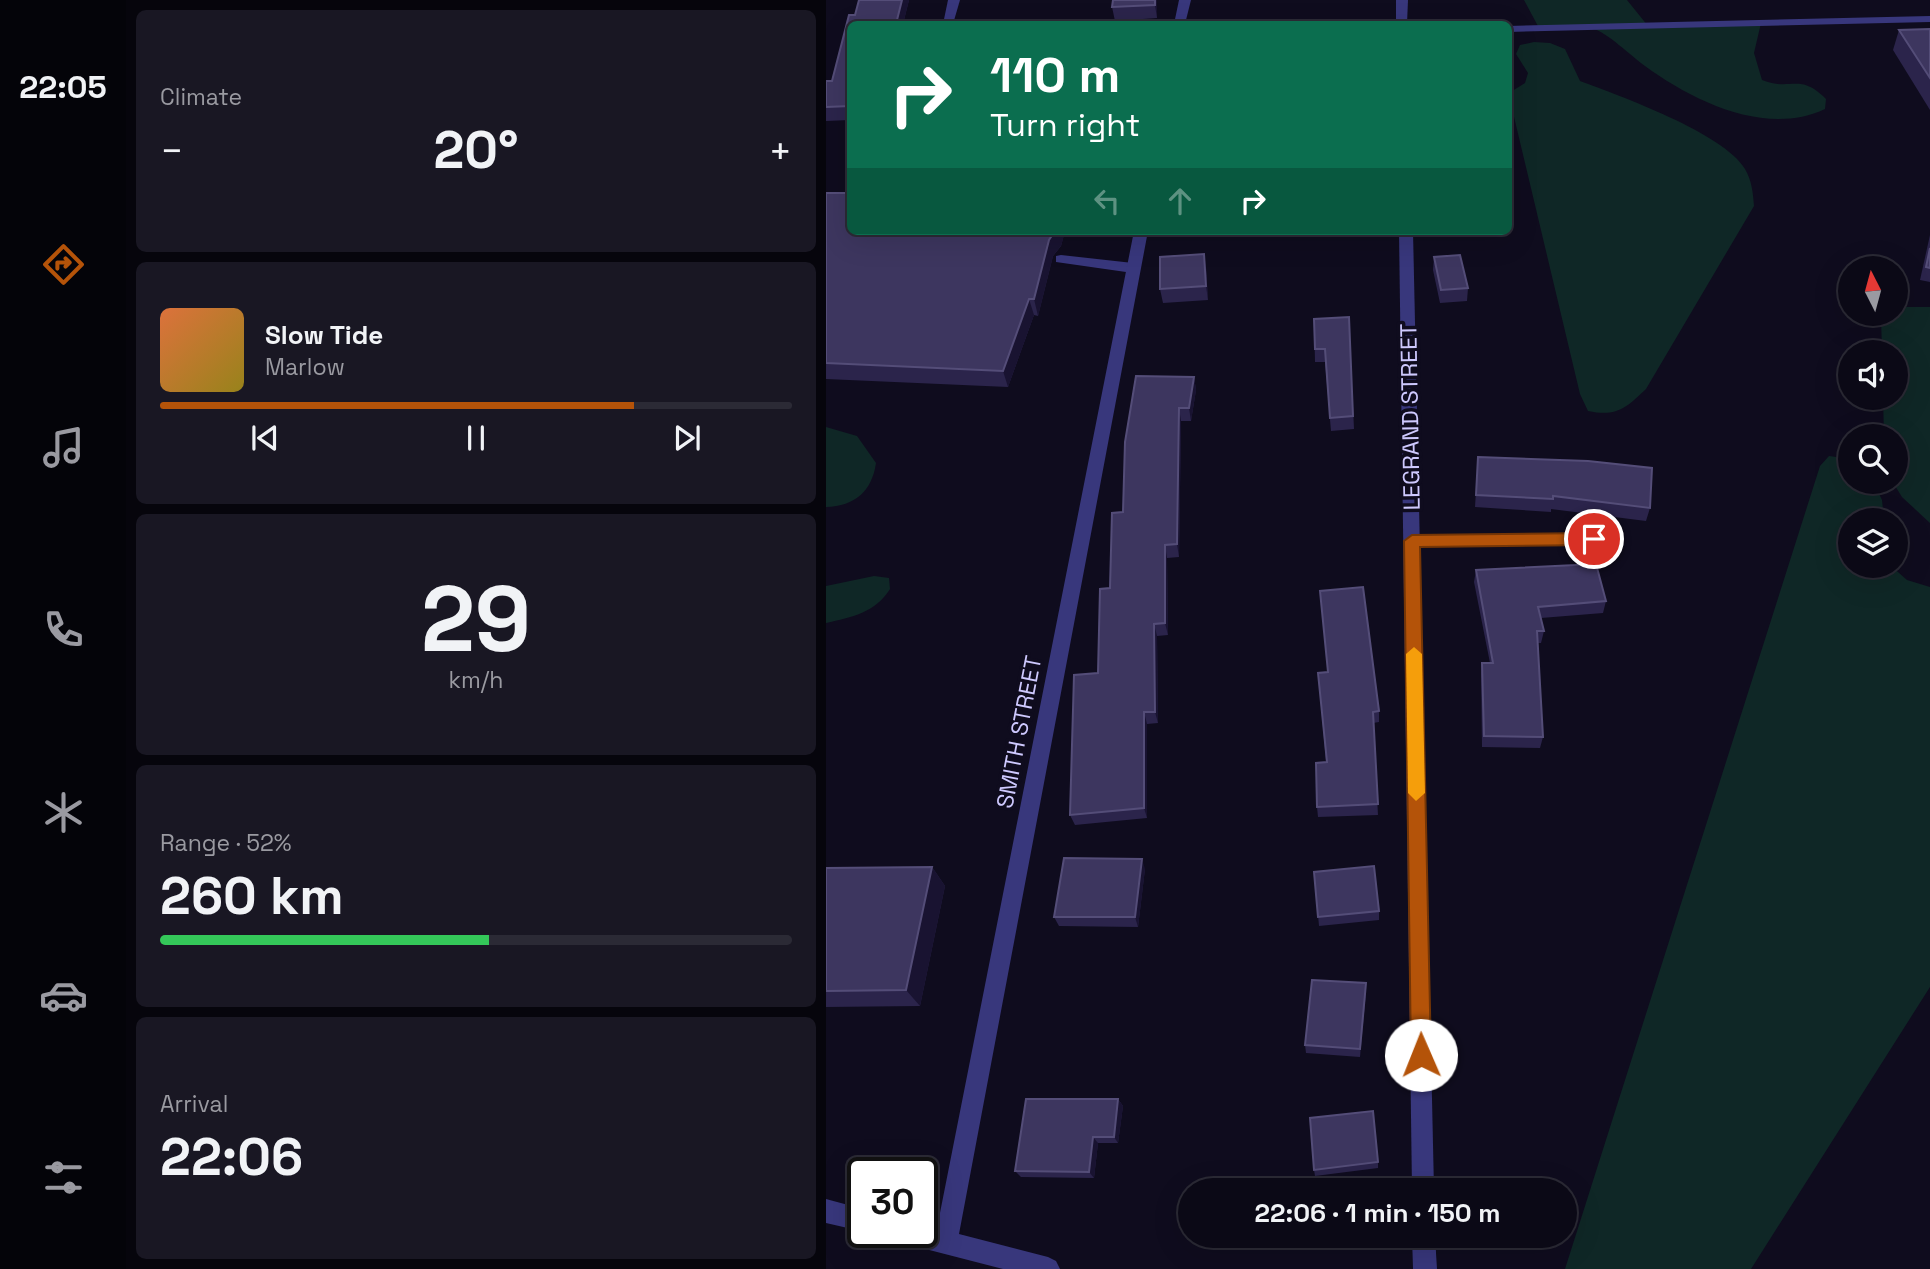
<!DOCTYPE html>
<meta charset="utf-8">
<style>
:root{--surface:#0b0916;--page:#191723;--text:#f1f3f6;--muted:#9a9aa1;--line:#2b2a35;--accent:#b45309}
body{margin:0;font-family:"Space Grotesk",sans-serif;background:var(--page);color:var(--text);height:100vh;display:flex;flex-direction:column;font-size:26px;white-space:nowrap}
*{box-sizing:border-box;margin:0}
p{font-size:23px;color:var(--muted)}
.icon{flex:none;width:38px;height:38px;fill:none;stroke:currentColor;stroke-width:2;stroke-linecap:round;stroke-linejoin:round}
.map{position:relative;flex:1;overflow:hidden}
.panel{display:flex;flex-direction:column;gap:10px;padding:10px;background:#06050c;width:700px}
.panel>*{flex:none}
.guide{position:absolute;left:21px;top:21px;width:665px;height:214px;border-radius:10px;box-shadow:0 7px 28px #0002,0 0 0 2px var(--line);background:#0b6e4f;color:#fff;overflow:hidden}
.needle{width:46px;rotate:354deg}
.controls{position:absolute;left:1012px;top:256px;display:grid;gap:14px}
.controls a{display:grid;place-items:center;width:70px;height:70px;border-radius:50%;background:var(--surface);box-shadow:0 7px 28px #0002,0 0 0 2px var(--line);font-size:35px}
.speed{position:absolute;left:21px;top:1157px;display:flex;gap:14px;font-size:35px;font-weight:700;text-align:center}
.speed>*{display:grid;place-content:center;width:91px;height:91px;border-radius:50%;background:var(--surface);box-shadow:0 7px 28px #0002,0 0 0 2px var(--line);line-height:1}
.speed .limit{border:4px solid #111;border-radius:10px;background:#fff;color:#111}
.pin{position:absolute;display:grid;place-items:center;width:60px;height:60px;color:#fff;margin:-30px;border:4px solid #fff;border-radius:50%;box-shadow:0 2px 7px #0007}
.me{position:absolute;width:77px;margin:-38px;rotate:359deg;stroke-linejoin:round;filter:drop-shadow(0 0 5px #0008)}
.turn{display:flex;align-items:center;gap:24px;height:147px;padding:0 28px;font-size:32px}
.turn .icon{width:91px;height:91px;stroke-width:2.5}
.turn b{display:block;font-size:49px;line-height:60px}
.lanes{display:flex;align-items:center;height:66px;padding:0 28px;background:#0003;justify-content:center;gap:35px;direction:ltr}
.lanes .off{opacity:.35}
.big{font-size:52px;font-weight:800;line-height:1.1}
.panel .widget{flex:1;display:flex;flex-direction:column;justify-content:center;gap:10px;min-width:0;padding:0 24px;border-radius:10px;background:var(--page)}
.panel .dial{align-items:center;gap:0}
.dial b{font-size:91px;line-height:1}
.song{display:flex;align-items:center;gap:21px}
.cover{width:84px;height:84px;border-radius:10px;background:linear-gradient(135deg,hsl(20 70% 55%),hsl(50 70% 35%))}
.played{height:7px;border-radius:4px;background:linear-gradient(90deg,var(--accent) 75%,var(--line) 75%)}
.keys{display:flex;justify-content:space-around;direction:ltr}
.heat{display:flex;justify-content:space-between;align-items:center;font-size:38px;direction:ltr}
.charge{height:10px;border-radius:5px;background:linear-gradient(90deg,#34c759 52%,var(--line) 0)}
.trip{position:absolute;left:352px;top:1178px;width:399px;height:70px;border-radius:35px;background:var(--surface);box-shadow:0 7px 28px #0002,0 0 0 2px var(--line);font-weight:800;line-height:70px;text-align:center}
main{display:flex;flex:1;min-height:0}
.menu{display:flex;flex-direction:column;width:126px;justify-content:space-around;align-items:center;background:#040409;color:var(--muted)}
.menu .icon{width:49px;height:49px}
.menu .current{color:var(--accent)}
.menu b{font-size:32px;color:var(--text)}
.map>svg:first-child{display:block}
.green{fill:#0f2726}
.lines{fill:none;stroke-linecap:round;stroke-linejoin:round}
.service{fill:#38377c;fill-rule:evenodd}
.minor{fill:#38377c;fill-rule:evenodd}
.wall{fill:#2b244b}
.shaded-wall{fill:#191331}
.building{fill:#3d365f;stroke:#544d78;stroke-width:2}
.route{fill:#b45309;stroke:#753606;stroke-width:2}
.slow{fill:#f59e0b}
.labels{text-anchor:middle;stroke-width:7;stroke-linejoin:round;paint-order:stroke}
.street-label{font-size:23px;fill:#cec9fe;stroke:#0f0c1e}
</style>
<main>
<nav class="menu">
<b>22:05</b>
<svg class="icon current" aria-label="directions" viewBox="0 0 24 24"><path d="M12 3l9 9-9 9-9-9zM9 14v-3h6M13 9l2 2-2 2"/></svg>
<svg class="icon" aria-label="music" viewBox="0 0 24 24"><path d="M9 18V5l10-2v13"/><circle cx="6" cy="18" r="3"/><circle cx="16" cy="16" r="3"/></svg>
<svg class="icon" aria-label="phone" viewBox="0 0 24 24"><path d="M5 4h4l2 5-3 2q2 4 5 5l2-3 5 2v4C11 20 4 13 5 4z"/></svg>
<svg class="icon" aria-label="climate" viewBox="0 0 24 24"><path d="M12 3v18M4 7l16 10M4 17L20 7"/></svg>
<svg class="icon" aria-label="car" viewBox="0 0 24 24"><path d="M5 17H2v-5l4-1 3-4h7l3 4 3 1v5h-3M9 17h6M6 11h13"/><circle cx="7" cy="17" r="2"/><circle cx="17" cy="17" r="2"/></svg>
<svg class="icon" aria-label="filters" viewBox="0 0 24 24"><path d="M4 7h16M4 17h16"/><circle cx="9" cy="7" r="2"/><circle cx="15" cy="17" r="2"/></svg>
</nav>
<section class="panel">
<div class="widget"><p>Climate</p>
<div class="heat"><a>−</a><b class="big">20°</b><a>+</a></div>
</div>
<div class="widget">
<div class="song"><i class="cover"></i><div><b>Slow Tide</b><p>Marlow</p></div></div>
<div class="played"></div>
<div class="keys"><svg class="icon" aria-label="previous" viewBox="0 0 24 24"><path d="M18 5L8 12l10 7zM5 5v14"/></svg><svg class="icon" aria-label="pause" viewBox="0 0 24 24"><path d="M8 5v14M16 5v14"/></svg><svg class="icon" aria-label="next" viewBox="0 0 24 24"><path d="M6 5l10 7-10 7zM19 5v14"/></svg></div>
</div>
<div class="widget dial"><b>29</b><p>km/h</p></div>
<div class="widget"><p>Range · 52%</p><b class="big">260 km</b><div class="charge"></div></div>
<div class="widget"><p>Arrival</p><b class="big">22:06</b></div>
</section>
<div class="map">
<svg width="1104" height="1269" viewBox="0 0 1104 1269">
<rect width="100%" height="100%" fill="#0f0c1e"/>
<!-- green -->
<g class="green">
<path d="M698 0H801L822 26 935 23 928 53 936 80C965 92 973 72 1000 99L999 109C940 137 867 101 819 66 805 56 782 33 766 28 753 23 727 28 713 28Z"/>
<path d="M708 42 724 43 739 49 754 81C794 96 898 133 919 169 926 181 927 193 928 206L820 389C800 408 791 417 762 411L754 394 684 100 683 93 699 83 702 73 690 54 694 45Z"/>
<polygon points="1069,307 1104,307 1104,523 1076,497 1066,481 1069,481 1069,436 1058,436 1057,397 1069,397 1069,352 1056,352 1055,318 1059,313 1069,313"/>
<path d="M0 427 31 436 50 463C46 491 29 506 0 507Z"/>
<polygon points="1003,456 1024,459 1024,481 1047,481 1056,500 1058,520 1024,520 1024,565 1064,565 1081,580 1104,587 1104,987 925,1269 739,1269 994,466"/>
<path d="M48 576 63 578 64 589C49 613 26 617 0 623V586Z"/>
</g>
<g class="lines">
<!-- service -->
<g class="service">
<polygon points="235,255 307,263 314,268 307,273 230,262 230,256"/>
<polygon points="768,533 776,539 768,545 586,547 578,541 586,535"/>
</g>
<!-- minor -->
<g class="minor">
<polygon points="122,0 134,0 127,24 117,24"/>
<polygon points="353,0 365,0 359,24 348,24"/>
<polygon points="570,0 582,0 581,24 570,24"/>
<polygon points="1104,16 1104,22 682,32 682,26"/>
<polygon points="308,231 322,231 133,1234 222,1257 230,1261 234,1269 177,1269 80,1244 72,1240 68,1232 96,1232 96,1225 111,1228"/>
<polygon points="573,231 587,231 608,1190 586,1190"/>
<polygon points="0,1199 37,1209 39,1232 0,1223"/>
<polygon points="586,1236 609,1236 611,1269 587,1269"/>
</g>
</g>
<!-- wall -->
<g class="wall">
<polygon points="33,0 83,0 77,24 24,24 24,120 0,121 0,81 6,81 23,15 29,15"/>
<polygon points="287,0 331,0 331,18 289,21 286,7"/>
<polygon points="1104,29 1104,110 1067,50 1073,30"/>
<polygon points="0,193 24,231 239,231 235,246 227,256 212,316 208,315 182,387 0,379"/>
<polygon points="1104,235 1104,282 1094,280"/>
<polygon points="608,257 642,288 641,301 614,303 607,270"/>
<polygon points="380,267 382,300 337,303 334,289"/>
<polygon points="523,317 528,429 505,431 499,362 489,362 488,319"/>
<polygon points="368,377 370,390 365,421 355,421 353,557 341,558 342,635 331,636 332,723 321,724 321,818 249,825 244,815 272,673 284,588 297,512"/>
<polygon points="652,457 824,508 820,521 725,509 725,512 649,507"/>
<polygon points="650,570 780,601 777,613 715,618 718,631 715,643 712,643 717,737 714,748 656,747 655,674 656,663 664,663 648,582"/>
<polygon points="492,673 553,711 553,722 547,723 552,815 492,817 491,807 500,762"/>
<polygon points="106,867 119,886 94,1006 0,1007 0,868"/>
<polygon points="319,869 312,927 233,926 228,917"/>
<polygon points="488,872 553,911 553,920 493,926"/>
<polygon points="540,992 534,1057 480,1053 479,1045"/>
<polygon points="292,1099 297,1106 292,1143 272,1143 268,1178 195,1177 189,1171"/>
<polygon points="552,1162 552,1168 489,1176 488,1170"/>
</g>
<!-- shaded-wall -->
<g class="shaded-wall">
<polygon points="76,0 83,0 77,24 70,24"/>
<polygon points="329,0 331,0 331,18 329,5"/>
<polygon points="229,231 239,231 235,246 227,256 212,316 208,299 223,240"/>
<polygon points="378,254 380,267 382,300 380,286"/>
<polygon points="203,299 208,315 182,387 177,371"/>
<polygon points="368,377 370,390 365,421 363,408"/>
<polygon points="353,408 355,421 353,557 351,544"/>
<polygon points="339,545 341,558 342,635 339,623"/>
<polygon points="328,624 331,636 332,723 329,712"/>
<polygon points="318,712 321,724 321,818 318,808"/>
<polygon points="316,859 319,869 312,927 309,917"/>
<polygon points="106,867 119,886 94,1006 80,990"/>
<polygon points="540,983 540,992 534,1057 534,1049"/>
<polygon points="292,1099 297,1106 292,1143 288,1137"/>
<polygon points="267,1137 272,1143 268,1178 263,1172"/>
</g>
<!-- building -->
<g class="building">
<polygon points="33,0 76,0 70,24 24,24 24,106 0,107 0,81 6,81 23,15 29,15"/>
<polygon points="287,0 329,0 329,5 286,7"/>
<polygon points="1104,29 1104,78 1073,30"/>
<polygon points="0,193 24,193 24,231 229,231 223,240 208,299 203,299 177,371 0,363"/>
<polygon points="1104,248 1104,268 1100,267"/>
<polygon points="378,254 380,286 334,289 334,257"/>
<polygon points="634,255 642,288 615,290 608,257"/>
<polygon points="523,317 527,416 504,418 499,349 489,349 488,319"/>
<polygon points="310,376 368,377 363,408 353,408 351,544 339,545 339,623 328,624 329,712 318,712 318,808 244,815 248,675 272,673 274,589 284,588 286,513 297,512 299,442"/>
<polygon points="652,457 762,461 826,468 824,508 727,496 727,499 650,495"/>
<polygon points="770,564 780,601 712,607 718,631 711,631 717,737 658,736 656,663 667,663 650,570"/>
<polygon points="537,587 553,711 547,712 552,804 491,807 490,763 501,762 492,673 502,672 494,591"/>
<polygon points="238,858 316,859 309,917 228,917"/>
<polygon points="548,866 553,911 492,917 488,872"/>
<polygon points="106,867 80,990 0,991 0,868"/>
<polygon points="486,980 540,983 534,1049 479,1045"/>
<polygon points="200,1099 292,1099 288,1137 267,1137 263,1172 189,1171"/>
<polygon points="547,1111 552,1162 488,1170 484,1118"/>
</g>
<!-- route -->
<polygon class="route" points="768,533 776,539 768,545 594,547 605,1055 602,1062 595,1065 588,1062 585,1055 578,541 586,535"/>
<!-- slow -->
<polygon class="slow" points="588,647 596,654 599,793 590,801 582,793 580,654"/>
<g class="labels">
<!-- street labels -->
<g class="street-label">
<text transform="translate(584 417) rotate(-91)" y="8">LEGRAND STREET</text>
<text transform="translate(193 732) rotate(-79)" y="8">SMITH STREET</text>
</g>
</g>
</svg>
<div class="controls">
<a><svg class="needle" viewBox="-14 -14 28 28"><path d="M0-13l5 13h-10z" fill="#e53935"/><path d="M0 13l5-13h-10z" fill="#9a9aa1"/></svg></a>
<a><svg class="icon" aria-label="sound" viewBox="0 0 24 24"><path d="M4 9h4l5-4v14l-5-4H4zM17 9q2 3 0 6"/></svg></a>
<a><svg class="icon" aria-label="search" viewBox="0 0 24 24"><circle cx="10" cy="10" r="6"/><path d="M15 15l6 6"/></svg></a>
<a><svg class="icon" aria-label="layers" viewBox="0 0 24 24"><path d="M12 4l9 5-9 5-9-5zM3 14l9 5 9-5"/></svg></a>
</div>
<div class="speed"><div class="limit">30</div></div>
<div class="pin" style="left:768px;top:539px;background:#d93025"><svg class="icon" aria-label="arrive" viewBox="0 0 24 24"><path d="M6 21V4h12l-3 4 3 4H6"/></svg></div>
<svg class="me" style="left:595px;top:1055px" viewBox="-20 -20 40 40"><circle r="19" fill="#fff"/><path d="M0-13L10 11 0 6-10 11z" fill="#b45309"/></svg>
<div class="trip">22:06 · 1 min · 150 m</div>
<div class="guide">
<div class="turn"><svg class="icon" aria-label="right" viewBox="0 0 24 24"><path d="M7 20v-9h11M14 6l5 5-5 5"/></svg><div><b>110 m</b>Turn right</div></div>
<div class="lanes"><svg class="icon off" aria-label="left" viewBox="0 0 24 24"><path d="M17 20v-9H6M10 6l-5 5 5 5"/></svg><svg class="icon off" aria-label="ahead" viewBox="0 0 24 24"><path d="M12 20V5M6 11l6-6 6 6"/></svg><svg class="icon" aria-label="right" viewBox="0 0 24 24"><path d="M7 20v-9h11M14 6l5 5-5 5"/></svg></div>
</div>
</div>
</main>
